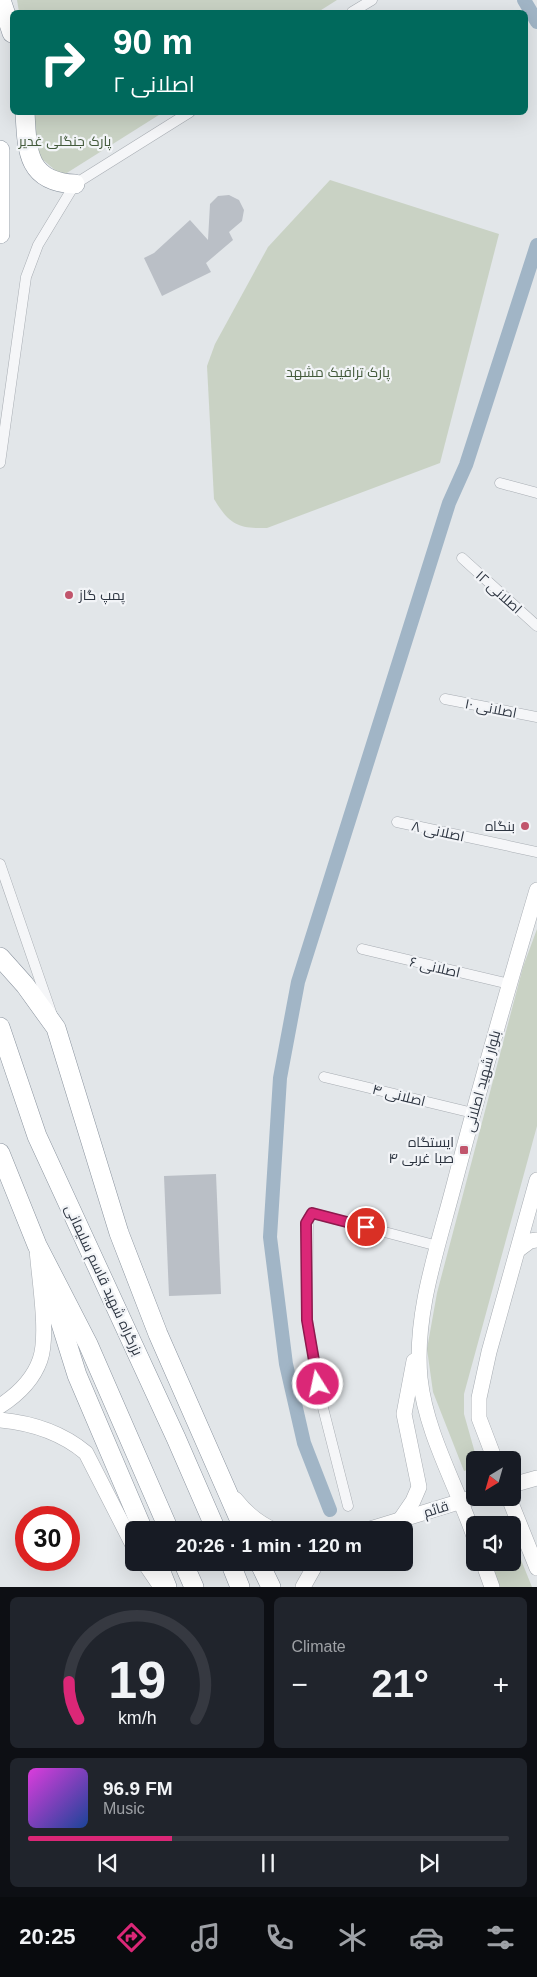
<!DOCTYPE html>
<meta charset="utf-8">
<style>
:root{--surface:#171b24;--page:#20242c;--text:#f1f3f6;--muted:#9ea1a6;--line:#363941;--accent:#db2777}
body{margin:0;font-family:Helvetica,Cairo,sans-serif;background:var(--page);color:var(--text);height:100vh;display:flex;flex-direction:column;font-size:19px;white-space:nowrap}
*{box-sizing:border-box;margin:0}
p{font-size:16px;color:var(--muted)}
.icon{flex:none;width:28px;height:28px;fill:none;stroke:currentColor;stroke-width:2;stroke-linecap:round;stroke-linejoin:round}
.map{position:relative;height:1587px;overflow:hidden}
.sheet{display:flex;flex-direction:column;gap:10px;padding:10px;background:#0d0f14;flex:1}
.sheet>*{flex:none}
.guide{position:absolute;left:10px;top:10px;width:518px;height:105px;border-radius:8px;box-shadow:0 5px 20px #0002;background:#00695c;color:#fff;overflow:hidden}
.needle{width:32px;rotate:217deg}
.fabs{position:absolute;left:466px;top:1451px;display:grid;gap:10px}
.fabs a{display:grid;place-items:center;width:55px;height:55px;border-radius:8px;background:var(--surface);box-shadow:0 5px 20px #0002;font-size:25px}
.speed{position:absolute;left:15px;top:1506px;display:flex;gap:10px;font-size:25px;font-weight:700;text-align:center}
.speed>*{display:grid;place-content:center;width:65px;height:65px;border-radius:50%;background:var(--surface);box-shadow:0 5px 20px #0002;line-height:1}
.speed .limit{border:8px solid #d22;background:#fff;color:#111}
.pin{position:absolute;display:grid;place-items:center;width:42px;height:42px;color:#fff;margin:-21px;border:2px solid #fff;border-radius:50%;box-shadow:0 1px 5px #0007}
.me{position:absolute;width:55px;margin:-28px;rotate:350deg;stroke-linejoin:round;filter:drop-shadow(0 0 4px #0008)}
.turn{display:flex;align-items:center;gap:18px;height:105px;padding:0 20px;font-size:22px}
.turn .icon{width:65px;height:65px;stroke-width:2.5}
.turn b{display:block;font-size:35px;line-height:42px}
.big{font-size:38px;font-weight:700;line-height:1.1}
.sheet .tile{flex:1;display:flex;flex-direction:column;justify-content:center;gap:8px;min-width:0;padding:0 18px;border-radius:8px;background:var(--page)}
.sheet .dial{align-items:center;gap:0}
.dial svg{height:130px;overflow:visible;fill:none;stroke:var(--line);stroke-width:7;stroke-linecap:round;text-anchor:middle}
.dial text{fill:var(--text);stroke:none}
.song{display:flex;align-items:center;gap:15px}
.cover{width:60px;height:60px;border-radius:8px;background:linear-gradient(135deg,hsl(300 70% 55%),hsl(220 70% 35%))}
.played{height:5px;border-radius:2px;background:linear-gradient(90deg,var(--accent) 30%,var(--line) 30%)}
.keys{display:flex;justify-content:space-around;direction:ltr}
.heat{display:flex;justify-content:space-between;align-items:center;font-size:28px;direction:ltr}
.sheet .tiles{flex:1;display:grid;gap:10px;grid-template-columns:1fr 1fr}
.tile:last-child{grid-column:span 2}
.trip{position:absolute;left:125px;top:1521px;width:288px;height:50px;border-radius:8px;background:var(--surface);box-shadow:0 5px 20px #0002;font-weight:700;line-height:50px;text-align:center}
.tab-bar{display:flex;height:80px;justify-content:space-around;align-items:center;background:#090b0e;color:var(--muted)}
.tab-bar .icon{width:35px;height:35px}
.tab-bar .on{color:var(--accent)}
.tab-bar b{font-size:22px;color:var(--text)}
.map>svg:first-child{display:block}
.green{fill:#c9d2c4}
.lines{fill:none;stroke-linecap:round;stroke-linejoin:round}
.canal{stroke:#a1b5c6;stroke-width:14}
.building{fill:#babfc6}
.street-casing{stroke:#a8adb3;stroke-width:11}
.secondary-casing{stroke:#a8adb3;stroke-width:16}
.highway-casing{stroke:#8b949f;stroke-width:20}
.street{stroke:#f5f6f8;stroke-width:10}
.secondary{stroke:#fff;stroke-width:15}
.highway{stroke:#fff;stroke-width:19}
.route-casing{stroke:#8e194d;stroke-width:12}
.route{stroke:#db2777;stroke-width:9}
.poi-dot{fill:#c1556c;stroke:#f2f4f7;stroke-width:2}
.labels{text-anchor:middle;stroke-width:4.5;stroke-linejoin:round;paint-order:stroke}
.park-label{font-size:14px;fill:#435a3b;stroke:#f2f4f7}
.street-label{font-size:14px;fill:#2c3440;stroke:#f2f4f7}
.poi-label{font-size:14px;fill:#2c3440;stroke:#f2f4f7;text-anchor:end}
</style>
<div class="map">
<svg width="537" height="1587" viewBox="0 0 537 1587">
<rect width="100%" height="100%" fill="#e2e6e9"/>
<!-- green -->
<g class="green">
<polygon points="17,0 337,0 318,12 19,12"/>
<polygon points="32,113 162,113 62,176 35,153"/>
<path d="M330 180 499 234 440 463 267 528C238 529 229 524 214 499L207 366 215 344 268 247Z"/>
<polygon points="537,929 537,1126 464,1394 464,1414 477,1460 475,1468 464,1471 433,1392 427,1349 437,1293 523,967"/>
<polygon points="513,1540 532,1587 498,1587 490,1563 512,1562"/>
</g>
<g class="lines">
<!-- canal -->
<g class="canal">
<polyline points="524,0 537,22"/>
<polyline points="330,1510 304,1443 286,1364 270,1237 280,1078 298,982 449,503 466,465 537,245"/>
</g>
</g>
<!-- building -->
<g class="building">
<polygon points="229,195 239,200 244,210 242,221 229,232 233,240 206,263 211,272 162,296 144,258 154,253 190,220 208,240 210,204 218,196"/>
<polygon points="216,1174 221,1294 169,1296 164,1176"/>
</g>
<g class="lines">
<defs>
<g id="street">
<polyline points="352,12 372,0"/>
<polyline points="0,463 26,277 38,245 75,184 190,112"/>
<polyline points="500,483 537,493"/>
<polyline points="462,558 537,626"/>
<polyline points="445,699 537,717"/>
<polyline points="397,822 537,852"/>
<polyline points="0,864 52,1015"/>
<polyline points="362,949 509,984"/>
<polyline points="324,1077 473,1113"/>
<polyline points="348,1506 321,1400 307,1320 308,1219 312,1213 438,1246"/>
</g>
<g id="secondary">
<polyline points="518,1250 530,1241 537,1240"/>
<path d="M0 1406C17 1395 33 1380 40 1360 49 1335 39 1278 37 1249"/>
<path d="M0 1420C32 1423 61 1432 86 1453L134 1547"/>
<polyline points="495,1460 479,1418 479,1398 489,1352 537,1180"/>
<polyline points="512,1485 537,1478"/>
<polyline points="509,1498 537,1568"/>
<path d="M235 1499C246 1513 258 1523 274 1530"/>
<polyline points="400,1520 413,1501 419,1487 404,1414 414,1361"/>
<polyline points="367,1530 475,1497"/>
<path d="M475 1539C457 1486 426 1434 420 1378 414 1313 438 1247 454 1185 480 1086 508 988 537 890"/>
<polyline points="144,1562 161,1587"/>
<polyline points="483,1562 492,1587"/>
<polyline points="303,1587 317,1562"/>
</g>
<g id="highway">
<polyline points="1,0 12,33"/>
<path d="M25 112C27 151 27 182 75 184"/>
<polyline points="0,150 0,234"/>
<polyline points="0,957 25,985 56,1028 119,1233 158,1334 244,1530"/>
<polyline points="0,1027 37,1136 176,1438 216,1530"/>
<polyline points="0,1153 37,1245 88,1344 169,1530"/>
<polyline points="51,1292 77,1375 143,1530"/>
<polyline points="157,1562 167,1587"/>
<polyline points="183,1562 194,1587"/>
<polyline points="230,1562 240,1587"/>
<polyline points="259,1562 271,1587"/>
</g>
</defs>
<!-- street casing -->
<use href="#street" class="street-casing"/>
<!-- secondary casing -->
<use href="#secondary" class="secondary-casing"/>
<!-- highway casing -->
<use href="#highway" class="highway-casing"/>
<!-- street -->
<use href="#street" class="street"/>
<!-- secondary -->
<use href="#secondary" class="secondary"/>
<!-- highway -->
<use href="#highway" class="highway"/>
</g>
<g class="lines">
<defs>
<polyline id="route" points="318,1384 307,1320 306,1223 312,1213 366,1227"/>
</defs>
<!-- route casing -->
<use href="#route" class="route-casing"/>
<!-- route -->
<use href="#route" class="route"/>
</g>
<!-- markers -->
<g class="poi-dot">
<circle cx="69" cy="595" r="5"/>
<circle cx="525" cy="826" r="5"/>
<rect x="459" y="1145" width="10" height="10" rx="2.5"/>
</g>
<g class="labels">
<!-- park labels -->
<g class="park-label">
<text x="65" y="146">پارک جنگلی غدیر</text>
<text x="338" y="377">پارک ترافیک مشهد</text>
</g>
<!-- street labels -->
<g class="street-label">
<text transform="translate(499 592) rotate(42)" y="5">اصلانی ۱۲</text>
<text transform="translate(491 708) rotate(11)" y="5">اصلانی ۱۰</text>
<text transform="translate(438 831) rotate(12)" y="5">اصلانی ۸</text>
<text transform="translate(435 967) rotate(13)" y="5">اصلانی ۶</text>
<text transform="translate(482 1081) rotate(-75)" y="5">بلوار شهید اصلانی</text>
<text transform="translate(399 1095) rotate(14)" y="5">اصلانی ۴</text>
<text transform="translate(104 1280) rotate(65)" y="5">بزرگراه شهید قاسم سلیمانی</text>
<text transform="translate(436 1509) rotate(-17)" y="5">قائم</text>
</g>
<!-- poi labels -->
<g class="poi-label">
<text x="79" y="600" text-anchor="start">پمپ گاز</text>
<text x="515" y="831">بنگاه</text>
<text x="454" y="1147">ایستگاه<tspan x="454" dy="16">صبا غربی ۴</tspan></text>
</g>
</g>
</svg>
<div class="fabs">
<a><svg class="needle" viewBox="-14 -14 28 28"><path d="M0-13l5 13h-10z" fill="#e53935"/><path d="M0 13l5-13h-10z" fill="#9ea1a6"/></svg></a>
<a><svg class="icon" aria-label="sound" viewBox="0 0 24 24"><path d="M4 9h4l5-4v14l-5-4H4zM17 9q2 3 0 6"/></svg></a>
</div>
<div class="speed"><div class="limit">30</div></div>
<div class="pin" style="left:366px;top:1227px;background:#d93025"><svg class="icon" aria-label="arrive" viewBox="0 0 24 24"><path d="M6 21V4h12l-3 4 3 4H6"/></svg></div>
<svg class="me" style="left:318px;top:1384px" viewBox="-20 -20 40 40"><circle r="17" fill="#db2777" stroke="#fff" stroke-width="3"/><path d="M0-11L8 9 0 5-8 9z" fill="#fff"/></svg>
<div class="trip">20:26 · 1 min · 120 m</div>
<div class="guide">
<div class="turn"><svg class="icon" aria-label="right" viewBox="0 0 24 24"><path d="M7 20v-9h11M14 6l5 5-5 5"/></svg><div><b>90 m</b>اصلانی ۲</div></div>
</div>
</div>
<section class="sheet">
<div class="tiles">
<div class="tile dial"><svg viewBox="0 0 100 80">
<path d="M14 69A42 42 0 1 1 86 69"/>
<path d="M14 69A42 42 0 0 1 8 46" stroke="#db2777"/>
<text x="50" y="56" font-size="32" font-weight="700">19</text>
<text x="50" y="72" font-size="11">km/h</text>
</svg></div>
<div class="tile"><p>Climate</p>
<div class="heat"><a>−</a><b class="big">21°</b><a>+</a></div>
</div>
<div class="tile">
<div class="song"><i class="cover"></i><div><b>96.9 FM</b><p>Music</p></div></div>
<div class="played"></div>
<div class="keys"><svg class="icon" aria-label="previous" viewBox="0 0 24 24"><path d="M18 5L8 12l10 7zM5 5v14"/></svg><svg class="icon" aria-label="pause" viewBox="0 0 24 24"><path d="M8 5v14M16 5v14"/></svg><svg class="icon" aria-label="next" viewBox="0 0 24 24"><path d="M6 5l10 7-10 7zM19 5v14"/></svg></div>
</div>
</div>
</section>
<nav class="tab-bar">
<b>20:25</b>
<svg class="icon on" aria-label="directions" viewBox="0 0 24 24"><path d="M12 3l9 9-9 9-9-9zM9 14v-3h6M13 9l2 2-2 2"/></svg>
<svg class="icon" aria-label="music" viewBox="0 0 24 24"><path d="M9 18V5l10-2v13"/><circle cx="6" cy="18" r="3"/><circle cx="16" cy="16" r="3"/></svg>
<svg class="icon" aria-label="phone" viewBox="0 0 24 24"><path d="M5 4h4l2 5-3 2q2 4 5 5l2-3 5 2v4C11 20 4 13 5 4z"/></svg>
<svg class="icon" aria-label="climate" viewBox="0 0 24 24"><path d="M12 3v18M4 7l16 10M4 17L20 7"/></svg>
<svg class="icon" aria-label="car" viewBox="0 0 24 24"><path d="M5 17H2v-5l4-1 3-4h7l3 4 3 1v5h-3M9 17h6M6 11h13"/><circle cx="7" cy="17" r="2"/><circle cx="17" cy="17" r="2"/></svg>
<svg class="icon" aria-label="filters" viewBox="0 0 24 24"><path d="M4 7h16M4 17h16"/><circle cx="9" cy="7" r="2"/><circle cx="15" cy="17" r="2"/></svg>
</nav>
